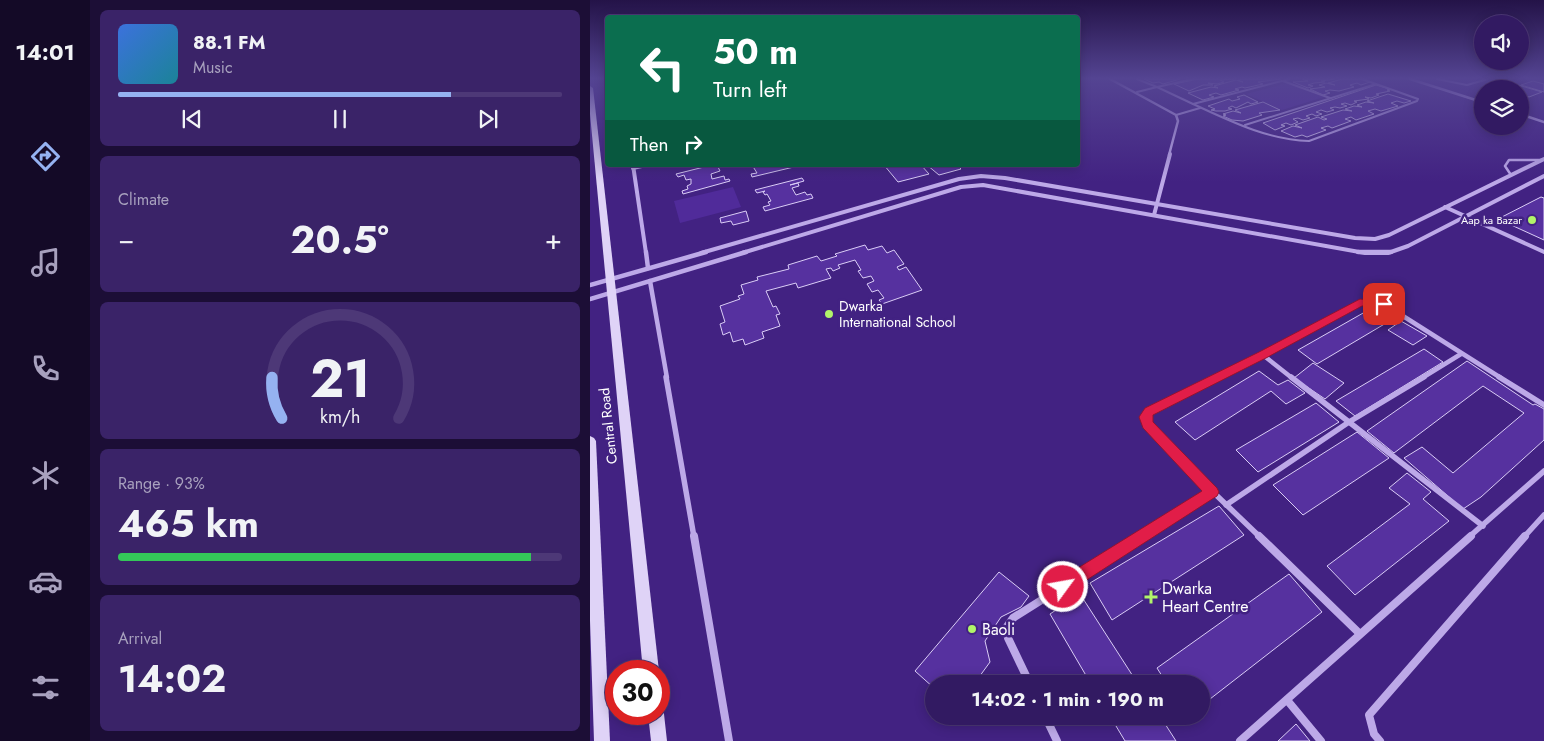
<!DOCTYPE html>
<meta charset="utf-8">
<style>
:root{--surface:#321a62;--page:#3a2368;--text:#f1f3f6;--muted:#a8a1be;--line:#4d3877;--accent:#95b2f1}
body{margin:0;font-family:Jost,sans-serif;background:var(--page);color:var(--text);height:100vh;display:flex;flex-direction:column;font-size:19px;white-space:nowrap}
*{box-sizing:border-box;margin:0}
p{font-size:16px;color:var(--muted)}
.icon{flex:none;width:28px;height:28px;fill:none;stroke:currentColor;stroke-width:2;stroke-linecap:round;stroke-linejoin:round}
.map{position:relative;flex:1;overflow:hidden}
.side{display:flex;flex-direction:column;gap:10px;padding:10px;background:#1c0e36;width:500px}
.side>*{flex:none}
.banner{position:absolute;left:15px;top:15px;width:475px;height:152px;border-radius:5px;box-shadow:0 2px 12px #0003,0 0 0 1px var(--line);background:#0b6e4f;color:#fff;overflow:hidden}
.buttons{position:absolute;left:884px;top:15px;display:grid;gap:10px}
.buttons a{display:grid;place-items:center;width:55px;height:55px;border-radius:50%;background:var(--surface);box-shadow:0 2px 12px #0003,0 0 0 1px var(--line);font-size:25px}
.speed{position:absolute;left:15px;top:660px;display:flex;gap:10px;font-size:25px;font-weight:700;text-align:center}
.speed>*{display:grid;place-content:center;width:65px;height:65px;border-radius:50%;background:var(--surface);box-shadow:0 2px 12px #0003,0 0 0 1px var(--line);line-height:1}
.speed .limit{border:8px solid #d22;background:#fff;color:#111}
.pin{position:absolute;display:grid;place-items:center;width:42px;height:42px;color:#fff;margin:-21px;border-radius:10px;box-shadow:0 2px 8px #0006}
.me{position:absolute;width:55px;margin:-28px;rotate:58deg;stroke-linejoin:round;filter:drop-shadow(0 0 4px #0008)}
.turn{display:flex;align-items:center;gap:18px;height:105px;padding:0 25px;font-size:22px}
.turn .icon{width:65px;height:65px;stroke-width:2.5}
.turn b{display:block;font-size:35px;line-height:42px}
.then{display:flex;align-items:center;height:48px;padding:0 25px;background:#0003;gap:10px;font-size:19px}
.big{font-size:38px;font-weight:700;line-height:1.1}
.side .widget{flex:1;display:flex;flex-direction:column;justify-content:center;gap:8px;min-width:0;padding:0 18px;border-radius:8px;background:var(--page)}
.side .dial{align-items:center;gap:0}
.dial svg{height:130px;overflow:visible;fill:none;stroke:var(--line);stroke-width:7;stroke-linecap:round;text-anchor:middle}
.dial text{fill:var(--text);stroke:none}
.song{display:flex;align-items:center;gap:15px}
.cover{width:60px;height:60px;border-radius:8px;background:linear-gradient(135deg,hsl(220 70% 55%),hsl(190 70% 35%))}
.played{height:5px;border-radius:2px;background:linear-gradient(90deg,var(--accent) 75%,var(--line) 75%)}
.keys{display:flex;justify-content:space-around;direction:ltr}
.heat{display:flex;justify-content:space-between;align-items:center;font-size:28px;direction:ltr}
.charge{height:8px;border-radius:4px;background:linear-gradient(90deg,#34c759 93%,var(--line) 0)}
.trip{position:absolute;left:335px;top:675px;width:285px;height:50px;border-radius:25px;background:var(--surface);box-shadow:0 2px 12px #0003,0 0 0 1px var(--line);font-weight:700;line-height:50px;text-align:center}
main{display:flex;flex:1;min-height:0}
.dock{display:flex;flex-direction:column;width:90px;justify-content:space-around;align-items:center;background:#140a27;color:var(--muted)}
.dock .icon{width:35px;height:35px}
.dock .selected{color:var(--accent)}
.dock b{font-size:22px;color:var(--text)}
.map>svg:first-child{display:block}
.green{fill:#502b9a}
.building{fill:#56319f;stroke:#dacdf6}
.lines{fill:none;stroke-linecap:round;stroke-linejoin:round}
.lane-far1{stroke:#bda9e8;stroke-width:2}
.lane{stroke:#bda9e8;stroke-width:2.5}
.street-far4{stroke:#bda9e8;stroke-width:2.5}
.street-far3{stroke:#bda9e8;stroke-width:4}
.street-far2{stroke:#bda9e8;stroke-width:4.5}
.street-far1{stroke:#bda9e8;stroke-width:5.5}
.street{stroke:#bda9e8;stroke-width:8}
.secondary{fill:#dfd3f7;fill-rule:evenodd}
.route{fill:#e11d48;stroke:#92132f}
.poi-dot{fill:#b1f46a;stroke:#422282;stroke-width:2}
.labels{text-anchor:middle;stroke-width:5;stroke-linejoin:round;paint-order:stroke}
.far-poi-label{font-size:11px;fill:#fff;stroke:#422282;text-anchor:end}
.poi-label{font-size:14px;fill:#fff;stroke:#422282;text-anchor:start}
.street-label{font-size:14px;fill:#fff;stroke:#422282}
.near-poi-label{font-size:16px;fill:#fff;stroke:#422282;text-anchor:start}
</style>
<main>
<nav class="dock">
<b>14:01</b>
<svg class="icon selected" aria-label="directions" viewBox="0 0 24 24"><path d="M12 3l9 9-9 9-9-9zM9 14v-3h6M13 9l2 2-2 2"/></svg>
<svg class="icon" aria-label="music" viewBox="0 0 24 24"><path d="M9 18V5l10-2v13"/><circle cx="6" cy="18" r="3"/><circle cx="16" cy="16" r="3"/></svg>
<svg class="icon" aria-label="phone" viewBox="0 0 24 24"><path d="M5 4h4l2 5-3 2q2 4 5 5l2-3 5 2v4C11 20 4 13 5 4z"/></svg>
<svg class="icon" aria-label="climate" viewBox="0 0 24 24"><path d="M12 3v18M4 7l16 10M4 17L20 7"/></svg>
<svg class="icon" aria-label="car" viewBox="0 0 24 24"><path d="M5 17H2v-5l4-1 3-4h7l3 4 3 1v5h-3M9 17h6M6 11h13"/><circle cx="7" cy="17" r="2"/><circle cx="17" cy="17" r="2"/></svg>
<svg class="icon" aria-label="filters" viewBox="0 0 24 24"><path d="M4 7h16M4 17h16"/><circle cx="9" cy="7" r="2"/><circle cx="15" cy="17" r="2"/></svg>
</nav>
<section class="side">
<div class="widget">
<div class="song"><i class="cover"></i><div><b>88.1 FM</b><p>Music</p></div></div>
<div class="played"></div>
<div class="keys"><svg class="icon" aria-label="previous" viewBox="0 0 24 24"><path d="M18 5L8 12l10 7zM5 5v14"/></svg><svg class="icon" aria-label="pause" viewBox="0 0 24 24"><path d="M8 5v14M16 5v14"/></svg><svg class="icon" aria-label="next" viewBox="0 0 24 24"><path d="M6 5l10 7-10 7zM19 5v14"/></svg></div>
</div>
<div class="widget"><p>Climate</p>
<div class="heat"><a>−</a><b class="big">20.5°</b><a>+</a></div>
</div>
<div class="widget dial"><svg viewBox="0 0 100 80">
<path d="M14 69A42 42 0 1 1 86 69"/>
<path d="M14 69A42 42 0 0 1 8 44" stroke="#95b2f1"/>
<text x="50" y="56" font-size="32" font-weight="700">21</text>
<text x="50" y="72" font-size="11">km/h</text>
</svg></div>
<div class="widget"><p>Range · 93%</p><b class="big">465 km</b><div class="charge"></div></div>
<div class="widget"><p>Arrival</p><b class="big">14:02</b></div>
</section>
<div class="map">
<svg width="954" height="741" viewBox="0 0 954 741">
<rect width="100%" height="100%" fill="#422282"/>
<!-- green -->
<g class="green">
<polygon points="698,83 734,97 692,110 656,94"/>
<polygon points="143,187 151,207 90,223 84,201"/>
</g>
<!-- building -->
<g class="building">
<polygon points="554,79 590,79 573,84 569,82 563,83"/>
<polygon points="608,79 646,79 630,80 634,82 627,84 618,83 623,85 613,85 599,91 584,84"/>
<polygon points="653,79 691,79 668,82 673,84 655,88 652,87 645,89 649,90 631,95 626,93 619,95 624,97 613,100 598,93 621,87 628,88 624,86 646,80 653,82 648,80"/>
<polygon points="712,79 745,79 731,81 735,82 724,83 718,85 723,86 718,88 703,82 718,81"/>
<polygon points="752,79 770,79 780,82 771,85 767,83 760,85 764,87 749,91 740,90 735,91 740,93 733,95 720,89 735,87 729,85 736,83 745,85 738,83"/>
<polygon points="943,81 954,84 954,92 931,85"/>
<polygon points="786,85 800,89 797,90 800,91 786,94 789,95 781,98 775,97 779,99 764,101 767,102 761,105 755,103 751,104 757,106 750,108 745,107 740,108 744,110 737,112 731,110 726,112 732,114 726,116 722,114 716,116 720,118 713,120 708,118 703,119 708,122 701,125 696,123 691,125 695,126 685,130 673,123"/>
<polygon points="928,85 952,92 939,97 930,94 930,89 918,89"/>
<polygon points="798,94 821,101 814,103 807,101 801,103 808,106 791,111 785,109 778,111 784,114 766,120 761,117 755,119 761,121 742,128 738,126 731,128 736,130 717,137 712,135 705,137 691,131 703,126 712,128 705,125 728,117 734,120 737,119 731,117 753,110 762,111 755,109 764,106 772,107 767,105 776,102 784,103 777,101"/>
<polygon points="654,95 668,102 661,104 658,102 646,108 642,106 638,108 642,109 635,111 626,111 621,110 625,109 618,106 639,99 642,101 650,99 647,97"/>
<polygon points="673,102 690,110 669,113 672,115 653,121 642,120 633,116 636,115 633,114 643,111 651,113 645,110"/>
<polygon points="122,165 134,166 128,167 130,171 121,174 122,179 134,176 135,180 139,179 140,181 93,194 92,191 98,189 97,186 101,184 101,179 96,180 94,175 88,177 86,174"/>
<polygon points="162,165 207,165 208,166 162,177 161,174 167,173"/>
<polygon points="294,165 331,165 339,174 308,182"/>
<polygon points="337,165 367,165 371,169 349,175"/>
<polygon points="212,178 214,181 200,185 208,183 209,186 202,188 206,195 215,192 217,195 221,194 223,198 175,211 173,207 180,205 178,202 181,201 177,194 175,195 173,192 175,191 167,193 165,190"/>
<polygon points="951,197 954,198 954,240 908,219"/>
<polygon points="156,211 159,221 143,225 141,221 131,223 130,218"/>
<polygon points="275,245 278,250 292,246 297,253 304,250 314,264 307,267 309,270 316,267 332,290 292,304 289,300 294,298 288,290 282,292 277,284 284,281 281,276 273,278 268,271 271,270 265,260 248,265 250,268 243,271 241,268 236,269 241,278 208,288 206,283 176,291 183,307 186,306 190,314 186,315 190,326 172,332 174,338 155,345 153,339 143,342 140,332 133,335 130,324 135,322 130,306 150,299 148,296 154,294 151,285 168,280 167,277 199,269 198,265 227,256 231,261 247,256 245,254"/>
<polygon points="789,304 808,316 727,364 708,350"/>
<polygon points="811,321 837,336 823,345 798,330"/>
<polygon points="834,349 853,362 765,416 746,401"/>
<polygon points="877,361 943,405 945,404 954,409 954,440 891,497 873,509 814,458 832,447 863,473 934,413 893,386 804,453 777,431"/>
<polygon points="723,363 754,383 735,399 704,378"/>
<polygon points="669,371 688,385 698,380 715,393 696,404 681,391 605,440 585,422"/>
<polygon points="726,403 749,422 668,472 646,450"/>
<polygon points="767,432 799,458 713,515 683,485"/>
<polygon points="817,473 841,492 833,499 859,521 765,595 737,566 820,504 799,488"/>
<polygon points="629,506 654,535 522,620 500,583"/>
<polygon points="409,572 439,596 431,607 411,617 395,641 400,662 384,684 344,684 344,688 325,671"/>
<polygon points="699,574 732,612 611,706 611,684 577,684 567,668"/>
<polygon points="490,594 548,684 501,684 460,614"/>
<polygon points="520,716 570,716 586,741 535,741"/>
<polygon points="706,724 720,741 688,741"/>
</g>
<g class="lines">
<!-- lane-far1 -->
<g class="lane-far1">
<polyline points="547,79 567,87 603,79"/>
<polyline points="847,79 877,85 898,79"/>
<polyline points="693,81 740,98"/>
<polyline points="547,92 567,87 603,104 699,79"/>
<path d="M603 104C640 121 678 140 719 141L827 101 828 99 772 79"/>
<polyline points="586,115 610,108"/>
<polyline points="655,125 786,84"/>
</g>
<!-- lane -->
<polyline class="lane" points="921,175 915,166 919,160 952,160"/>
<!-- street-far4 -->
<g class="street-far4">
<polyline points="520,79 586,115 588,121 579,155"/>
<polyline points="820,79 892,102"/>
<polyline points="930,114 954,122"/>
</g>
<!-- street-far3 -->
<g class="street-far3">
<polyline points="43,165 56,253"/>
<polyline points="43,168 56,165"/>
<polyline points="855,207 954,252"/>
<polyline points="564,215 580,154"/>
<polyline points="111,253 369,179 391,176 415,178 765,238 785,239 799,235 954,159"/>
<polyline points="152,253 371,187 393,185 775,253 798,253 818,246 954,176"/>
</g>
<!-- street-far2 -->
<g class="street-far2">
<polyline points="56,252 58,268"/>
<polyline points="768,252 801,252"/>
<polyline points="60,281 77,378"/>
<polyline points="0,285 116,252"/>
<polyline points="0,299 156,252"/>
<polyline points="627,378 673,355"/>
<polyline points="702,378 673,355 770,302 794,304 911,378"/>
<polyline points="832,378 871,354"/>
</g>
<!-- street-far1 -->
<g class="street-far1">
<polyline points="76,377 104,537"/>
<polyline points="701,377 893,526"/>
<polyline points="909,377 954,405"/>
<polyline points="623,492 670,537"/>
<polyline points="636,505 759,422 834,377"/>
<polyline points="551,537 623,492 557,425 556,417 559,412 630,377"/>
<polyline points="879,537 954,471"/>
<polyline points="934,537 954,515"/>
</g>
<!-- street -->
<g class="street">
<polyline points="104,536 139,741"/>
<polyline points="669,536 769,633"/>
<polyline points="440,684 418,638 416,628 423,618 553,536"/>
<polyline points="697,700 731,741"/>
<polyline points="455,716 467,741"/>
<polyline points="650,741 881,536"/>
<polyline points="790,741 784,734 779,715 935,536"/>
</g>
<!-- secondary -->
<g class="secondary">
<polygon points="0,86 3,88 69,671 53,671 0,114"/>
<polygon points="0,436 4,438 6,441 20,741 4,741 0,621"/>
<polygon points="69,707 72,708 74,714 77,741 61,741 58,714 69,714"/>
</g>
</g>
<!-- sky -->
<linearGradient id="sky" x2="0" y2="1"><stop stop-color="#241348"/><stop offset="0.43" stop-color="#544492"/><stop offset="1" stop-color="#544492" stop-opacity="0"/></linearGradient>
<rect width="954" height="182" fill="url(#sky)"/>
<!-- route -->
<polygon class="route" points="770,299 794,301 799,304 794,307 772,306 676,358 563,415 563,422 627,488 629,492 627,496 478,592 473,595 467,592 465,587 467,581 612,491 553,428 549,417 555,408 669,352"/>
<!-- markers -->
<g class="poi-dot">
<circle cx="942" cy="220" r="5"/>
<circle cx="239" cy="314" r="5"/>
<path d="M558.5 589.5h5v5h5v5h-5v5h-5v-5h-5v-5h5z"/>
<circle cx="382" cy="629" r="5"/>
</g>
<g class="labels">
<!-- far-poi labels -->
<g class="far-poi-label">
<text x="932" y="224">Aap ka Bazar</text>
</g>
<!-- poi labels -->
<g class="poi-label">
<text x="249" y="311">Dwarka<tspan x="249" dy="16">International School</tspan></text>
</g>
<!-- street labels -->
<g class="street-label">
<text transform="translate(18 426) rotate(-96)" y="5">Central Road</text>
</g>
<!-- near-poi labels -->
<g class="near-poi-label">
<text x="572" y="594">Dwarka<tspan x="572" dy="18">Heart Centre</tspan></text>
<text x="392" y="635">Baoli</text>
</g>
</g>
</svg>
<div class="buttons">
<a><svg class="icon" aria-label="sound" viewBox="0 0 24 24"><path d="M4 9h4l5-4v14l-5-4H4zM17 9q2 3 0 6"/></svg></a>
<a><svg class="icon" aria-label="layers" viewBox="0 0 24 24"><path d="M12 4l9 5-9 5-9-5zM3 14l9 5 9-5"/></svg></a>
</div>
<div class="speed"><div class="limit">30</div></div>
<div class="pin" style="left:794px;top:304px;background:#d93025"><svg class="icon" aria-label="arrive" viewBox="0 0 24 24"><path d="M6 21V4h12l-3 4 3 4H6"/></svg></div>
<svg class="me" style="left:473px;top:587px" viewBox="-20 -20 40 40"><circle r="17" fill="#e11d48" stroke="#fff" stroke-width="3"/><path d="M0-11L8 9 0 5-8 9z" fill="#fff"/></svg>
<div class="trip">14:02 · 1 min · 190 m</div>
<div class="banner">
<div class="turn"><svg class="icon" aria-label="left" viewBox="0 0 24 24"><path d="M17 20v-9H6M10 6l-5 5 5 5"/></svg><div><b>50 m</b>Turn left</div></div>
<div class="then">Then<svg class="icon" aria-label="right" viewBox="0 0 24 24"><path d="M7 20v-9h11M14 6l5 5-5 5"/></svg></div>
</div>
</div>
</main>
